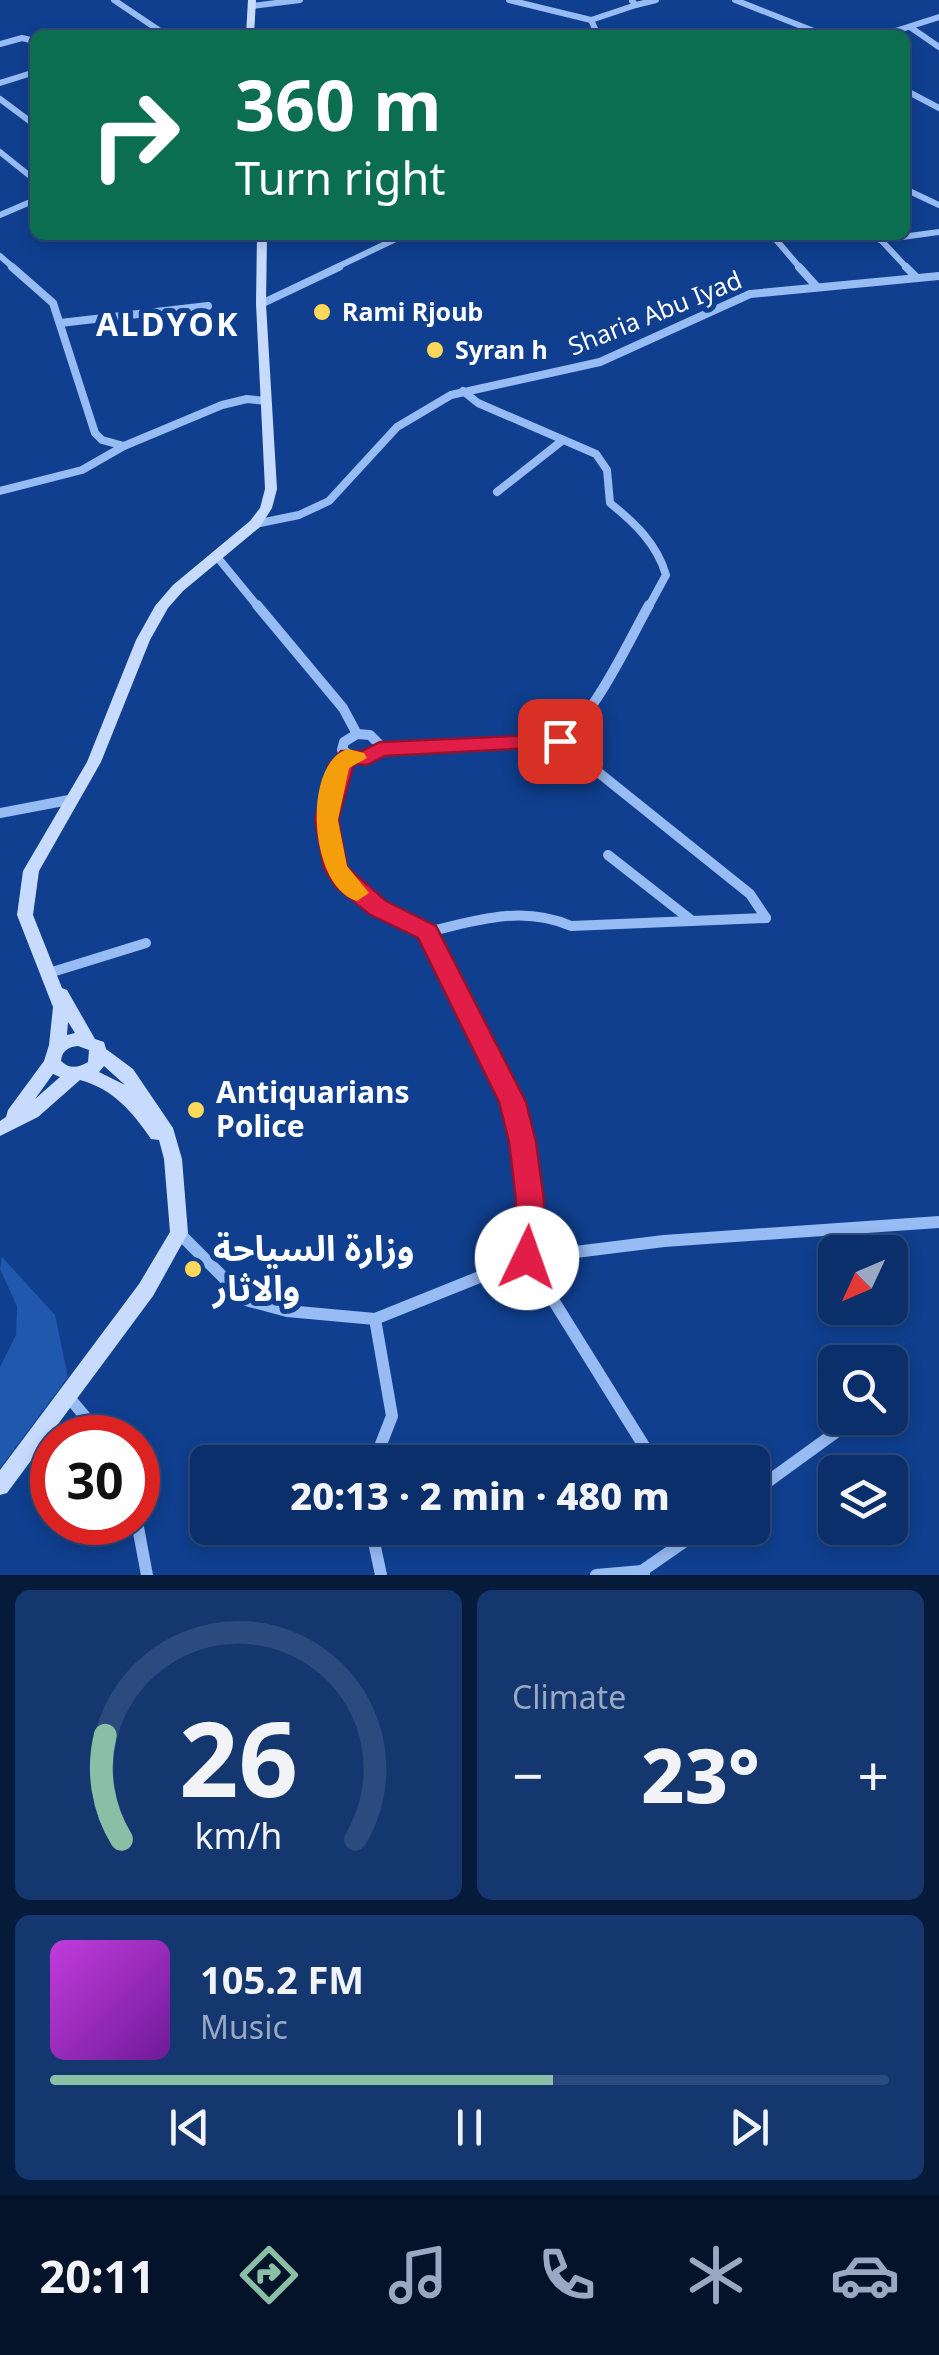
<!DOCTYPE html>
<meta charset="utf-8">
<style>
:root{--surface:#0b2f6a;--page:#143770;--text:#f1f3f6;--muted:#9aa9c1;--line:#2b4a7e;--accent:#8abfa5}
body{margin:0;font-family:"Noto Sans","Noto Sans Arabic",sans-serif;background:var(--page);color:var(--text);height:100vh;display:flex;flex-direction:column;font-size:38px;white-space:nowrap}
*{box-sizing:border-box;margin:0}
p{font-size:32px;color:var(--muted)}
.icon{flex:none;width:55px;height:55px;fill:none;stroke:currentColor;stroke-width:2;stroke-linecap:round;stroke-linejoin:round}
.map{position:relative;height:1575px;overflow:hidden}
.panel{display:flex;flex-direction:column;gap:15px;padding:15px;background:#061a3a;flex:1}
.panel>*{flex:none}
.guide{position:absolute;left:30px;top:30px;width:880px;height:210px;border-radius:15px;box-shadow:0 5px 15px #0003,0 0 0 2px var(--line);background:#0b6e4f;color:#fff;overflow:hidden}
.needle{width:65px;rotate:226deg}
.tools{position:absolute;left:818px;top:1235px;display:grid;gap:20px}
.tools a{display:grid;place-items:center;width:90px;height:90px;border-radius:15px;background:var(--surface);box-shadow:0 5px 15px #0003,0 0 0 2px var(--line);font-size:50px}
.speed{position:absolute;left:30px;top:1415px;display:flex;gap:20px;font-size:50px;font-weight:700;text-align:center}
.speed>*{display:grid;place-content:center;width:130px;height:130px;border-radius:50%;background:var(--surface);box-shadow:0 5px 15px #0003,0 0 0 2px var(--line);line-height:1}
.speed .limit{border:15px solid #d22;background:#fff;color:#111}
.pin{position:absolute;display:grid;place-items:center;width:85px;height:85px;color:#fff;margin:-42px;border-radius:20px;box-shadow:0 5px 15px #0006}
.me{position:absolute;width:110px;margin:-55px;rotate:3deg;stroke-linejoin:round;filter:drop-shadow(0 0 8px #0008)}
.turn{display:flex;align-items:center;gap:35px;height:210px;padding:0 40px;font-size:45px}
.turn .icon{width:130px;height:130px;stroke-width:2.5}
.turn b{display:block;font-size:70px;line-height:85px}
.big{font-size:75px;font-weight:800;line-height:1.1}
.panel .widget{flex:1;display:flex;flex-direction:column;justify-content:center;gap:15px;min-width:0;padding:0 35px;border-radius:15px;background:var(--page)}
.panel .dial{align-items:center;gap:0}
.dial svg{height:260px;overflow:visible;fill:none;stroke:var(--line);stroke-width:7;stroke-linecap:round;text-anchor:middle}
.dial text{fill:var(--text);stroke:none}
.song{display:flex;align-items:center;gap:30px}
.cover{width:120px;height:120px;border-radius:15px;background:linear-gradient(135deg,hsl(290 70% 55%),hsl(280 70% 35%))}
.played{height:10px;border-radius:5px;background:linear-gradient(90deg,var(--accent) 60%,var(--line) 60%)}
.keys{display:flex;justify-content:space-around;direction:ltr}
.heat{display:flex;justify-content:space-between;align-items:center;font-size:55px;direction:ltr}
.panel .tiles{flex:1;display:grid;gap:15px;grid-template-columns:1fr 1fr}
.widget:last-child{grid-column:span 2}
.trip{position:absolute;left:190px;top:1445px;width:580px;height:100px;border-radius:15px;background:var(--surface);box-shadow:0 5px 15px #0003,0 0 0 2px var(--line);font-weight:800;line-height:100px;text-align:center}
.dock{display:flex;height:160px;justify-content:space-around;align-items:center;background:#04132a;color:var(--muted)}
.dock .icon{width:70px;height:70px}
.dock .on{color:var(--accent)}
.dock b{font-size:45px;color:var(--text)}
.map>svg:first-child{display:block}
.green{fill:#2058ad}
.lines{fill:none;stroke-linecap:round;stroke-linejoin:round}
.street-far3{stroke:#97bbf3;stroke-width:6}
.street-far2{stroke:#97bbf3;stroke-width:8}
.street-far1{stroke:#97bbf3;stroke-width:10}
.street{stroke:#97bbf3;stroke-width:12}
.secondary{fill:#c6dbfd;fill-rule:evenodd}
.route{fill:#e11d48;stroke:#92132f;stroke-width:2.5}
.slow{fill:#f59e0b}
.poi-dot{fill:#ffd859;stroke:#0f3f8e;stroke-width:4}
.labels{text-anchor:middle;stroke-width:10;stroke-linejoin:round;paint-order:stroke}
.far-poi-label{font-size:25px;font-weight:bold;fill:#fff;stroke:#0f3f8e;text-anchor:start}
.far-street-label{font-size:25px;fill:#fff;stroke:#0f3f8e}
.poi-label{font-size:30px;font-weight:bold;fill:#fff;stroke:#0f3f8e;text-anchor:start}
.far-district-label{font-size:32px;font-weight:bold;letter-spacing:2.5px;fill:#fff;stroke:#0f3f8e}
.near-poi-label{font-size:35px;font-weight:bold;fill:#fff;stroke:#0f3f8e;text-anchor:start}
</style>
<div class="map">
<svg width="939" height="1575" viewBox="0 0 939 1575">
<rect width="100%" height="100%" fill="#0f3f8e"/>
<!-- green -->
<polygon class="green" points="2,1257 55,1315 68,1377 0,1468 0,1367 16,1335 17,1306 0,1269"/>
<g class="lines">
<!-- street-far3 -->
<g class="street-far3">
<polyline points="114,0 166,35"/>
<polyline points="509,0 591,20"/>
<polyline points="735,0 824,35"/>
<polyline points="632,1 636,5 656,0"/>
<polyline points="252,6 300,0"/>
<polyline points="910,27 939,47"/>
<polyline points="510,35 516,33"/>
<polyline points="598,35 591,20 636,5"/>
<polyline points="883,35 939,17"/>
<polyline points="0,44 22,38 35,41"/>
<polyline points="0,83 35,72"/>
<polyline points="905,90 939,108"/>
<polyline points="0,99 35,125"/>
<polyline points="0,152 35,180"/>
<polyline points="905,189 939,205"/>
<polyline points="0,215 35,200"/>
<polyline points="772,235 801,269"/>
<polyline points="879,238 908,269"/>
<polyline points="880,240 939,232"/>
<polyline points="0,256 15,269"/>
<polyline points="333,269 404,235"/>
</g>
<!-- street-far2 -->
<g class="street-far2">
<polyline points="12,267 53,303 95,433 102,440 124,446 222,405 247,399 267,401"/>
<polyline points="799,267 817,287"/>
<polyline points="906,267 917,278"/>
<polyline points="261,304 339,267"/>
<polyline points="60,323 208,306"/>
<path d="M463 391 478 403 596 454 607 470 610 503C635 523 657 544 666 575L648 608"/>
<polyline points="0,491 82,470 124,446"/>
<polyline points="497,492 563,440"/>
<polyline points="255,524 299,515 329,501 397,427 451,395 600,362 750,294 939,276"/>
<polyline points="218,558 259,608"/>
</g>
<!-- street-far1 -->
<g class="street-far1">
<polyline points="257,605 343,708 357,734"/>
<polygon points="357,734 370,735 380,745 373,756 354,758 342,750 344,742"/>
<polyline points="566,738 573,752 750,894 766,918"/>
<path d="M380 749 552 743C589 730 629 640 649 605"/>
<polyline points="348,756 339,766 328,798 327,840 336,868 355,892 428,932 479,1035"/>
<polyline points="0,813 74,799"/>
<polyline points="608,855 691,920"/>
<path d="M428 932C477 920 523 905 571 926L766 918"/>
<polyline points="49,973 146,943"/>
</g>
<!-- street -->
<g class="street">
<polyline points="478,1033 512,1102 523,1141 530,1200 527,1258 654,1462"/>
<polyline points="179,1233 246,1300 287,1311 375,1319 527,1258 664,1241 939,1222"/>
<polyline points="67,1395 103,1438"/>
<polyline points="374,1462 392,1416 375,1319"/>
<polyline points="752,1493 850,1422"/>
<polyline points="137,1522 147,1575"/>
<polyline points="371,1528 381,1575"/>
<polyline points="596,1575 642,1571"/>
<polyline points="644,1575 642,1571 704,1528"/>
</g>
<!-- secondary -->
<g class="secondary">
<polygon points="248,0 256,0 254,35 246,35"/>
<path d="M257 235H267L266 304 277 489 272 508 260 527 183 591 168 608 150 640 101 762 39 871 33 915 62 988 67 990 95 1039 104 1042 106 1049 133 1069 173 1128 182 1159 188 1233 153 1296 7 1493 0 1495V1470L139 1284 170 1232 164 1159 159 1140 151 1139C132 1111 113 1089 80 1080L38 1117 0 1136V1121L6 1117 8 1110 44 1061 49 1045 53 1007 17 915 23 871 87 762 136 640 155 606 173 585 250 521 260 508 265 489 256 304ZM68 1022 75 1033 67 1035ZM78 1046 89 1050 88 1062C78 1068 69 1069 61 1061 62 1051 68 1047 78 1046ZM104 1066 125 1085 99 1072ZM53 1074 60 1077 35 1099Z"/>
</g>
</g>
<!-- route -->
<polygon class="route" points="560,734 571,741 568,746 385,756 367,765 354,764 338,820 347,867 386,901 436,926 526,1102 536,1142 544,1200 541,1258 537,1267 527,1270 517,1267 512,1258 516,1200 509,1142 499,1102 418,938 369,914 336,887 324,868 315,820 328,766 341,751 362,751 380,742"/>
<!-- slow -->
<path class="slow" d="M348 749 364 753 367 758 349 768 338 820 347 866 369 893 357 901C308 887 302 762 348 749Z"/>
<!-- markers -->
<g class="poi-dot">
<circle cx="322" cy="312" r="10"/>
<circle cx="435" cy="350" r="10"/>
<circle cx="196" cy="1110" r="10"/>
<circle cx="193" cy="1269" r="10"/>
</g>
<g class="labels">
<!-- far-poi labels -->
<g class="far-poi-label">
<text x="342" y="321">Rami Rjoub</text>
<text x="455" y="359">Syran h</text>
</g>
<!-- far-street labels -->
<g class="far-street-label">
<text transform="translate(655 313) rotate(-22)" y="9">Sharia Abu Iyad</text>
</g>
<!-- poi labels -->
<g class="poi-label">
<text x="216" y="1103">Antiquarians<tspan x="216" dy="34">Police</tspan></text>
</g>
<!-- far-district labels -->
<g class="far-district-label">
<text x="168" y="336">ALDYOK</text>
</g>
<!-- near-poi labels -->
<g class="near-poi-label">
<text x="213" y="1261">وزارة السياحة<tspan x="213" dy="40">والاثار</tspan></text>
</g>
</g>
</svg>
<div class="tools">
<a><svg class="needle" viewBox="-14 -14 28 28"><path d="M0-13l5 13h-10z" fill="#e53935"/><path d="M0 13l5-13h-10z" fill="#9aa9c1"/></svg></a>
<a><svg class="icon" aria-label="search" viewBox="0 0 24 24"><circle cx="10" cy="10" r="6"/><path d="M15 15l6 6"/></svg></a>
<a><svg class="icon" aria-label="layers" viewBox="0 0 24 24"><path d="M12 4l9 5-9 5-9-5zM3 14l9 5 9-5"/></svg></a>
</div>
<div class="speed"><div class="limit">30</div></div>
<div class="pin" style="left:560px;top:741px;background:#d93025"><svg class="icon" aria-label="arrive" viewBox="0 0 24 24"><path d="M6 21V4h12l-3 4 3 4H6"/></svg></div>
<svg class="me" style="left:527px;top:1258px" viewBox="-20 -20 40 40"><circle r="19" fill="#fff"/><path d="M0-13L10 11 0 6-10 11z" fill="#e11d48"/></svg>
<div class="trip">20:13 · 2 min · 480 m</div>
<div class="guide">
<div class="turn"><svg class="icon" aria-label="right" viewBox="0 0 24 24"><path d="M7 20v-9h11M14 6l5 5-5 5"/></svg><div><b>360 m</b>Turn right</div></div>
</div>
</div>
<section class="panel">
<div class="tiles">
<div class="widget dial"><svg viewBox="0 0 100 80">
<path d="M14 69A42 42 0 1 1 86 69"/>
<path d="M14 69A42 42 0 0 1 9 37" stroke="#8abfa5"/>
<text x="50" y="56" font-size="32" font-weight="700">26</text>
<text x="50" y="72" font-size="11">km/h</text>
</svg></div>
<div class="widget"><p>Climate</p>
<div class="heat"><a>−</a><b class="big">23°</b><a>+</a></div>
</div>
<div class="widget">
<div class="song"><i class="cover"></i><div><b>105.2 FM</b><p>Music</p></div></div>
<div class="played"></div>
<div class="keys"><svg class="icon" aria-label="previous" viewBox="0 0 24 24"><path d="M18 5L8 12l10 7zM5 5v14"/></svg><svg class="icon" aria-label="pause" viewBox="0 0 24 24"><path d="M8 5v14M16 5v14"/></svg><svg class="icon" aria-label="next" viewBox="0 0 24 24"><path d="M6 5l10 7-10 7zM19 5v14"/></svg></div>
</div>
</div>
</section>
<nav class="dock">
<b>20:11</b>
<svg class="icon on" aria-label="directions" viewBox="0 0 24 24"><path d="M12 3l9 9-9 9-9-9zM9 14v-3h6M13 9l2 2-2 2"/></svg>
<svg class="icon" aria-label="music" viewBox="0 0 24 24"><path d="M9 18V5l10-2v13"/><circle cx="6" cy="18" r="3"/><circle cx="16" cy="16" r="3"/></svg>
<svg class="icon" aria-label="phone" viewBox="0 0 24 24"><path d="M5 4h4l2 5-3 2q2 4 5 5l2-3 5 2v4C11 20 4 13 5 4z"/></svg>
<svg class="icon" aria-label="climate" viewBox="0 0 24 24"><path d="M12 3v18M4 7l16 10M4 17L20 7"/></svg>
<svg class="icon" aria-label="car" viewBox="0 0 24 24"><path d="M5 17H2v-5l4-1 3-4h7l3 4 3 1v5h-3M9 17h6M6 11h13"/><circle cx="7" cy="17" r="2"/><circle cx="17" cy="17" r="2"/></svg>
</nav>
